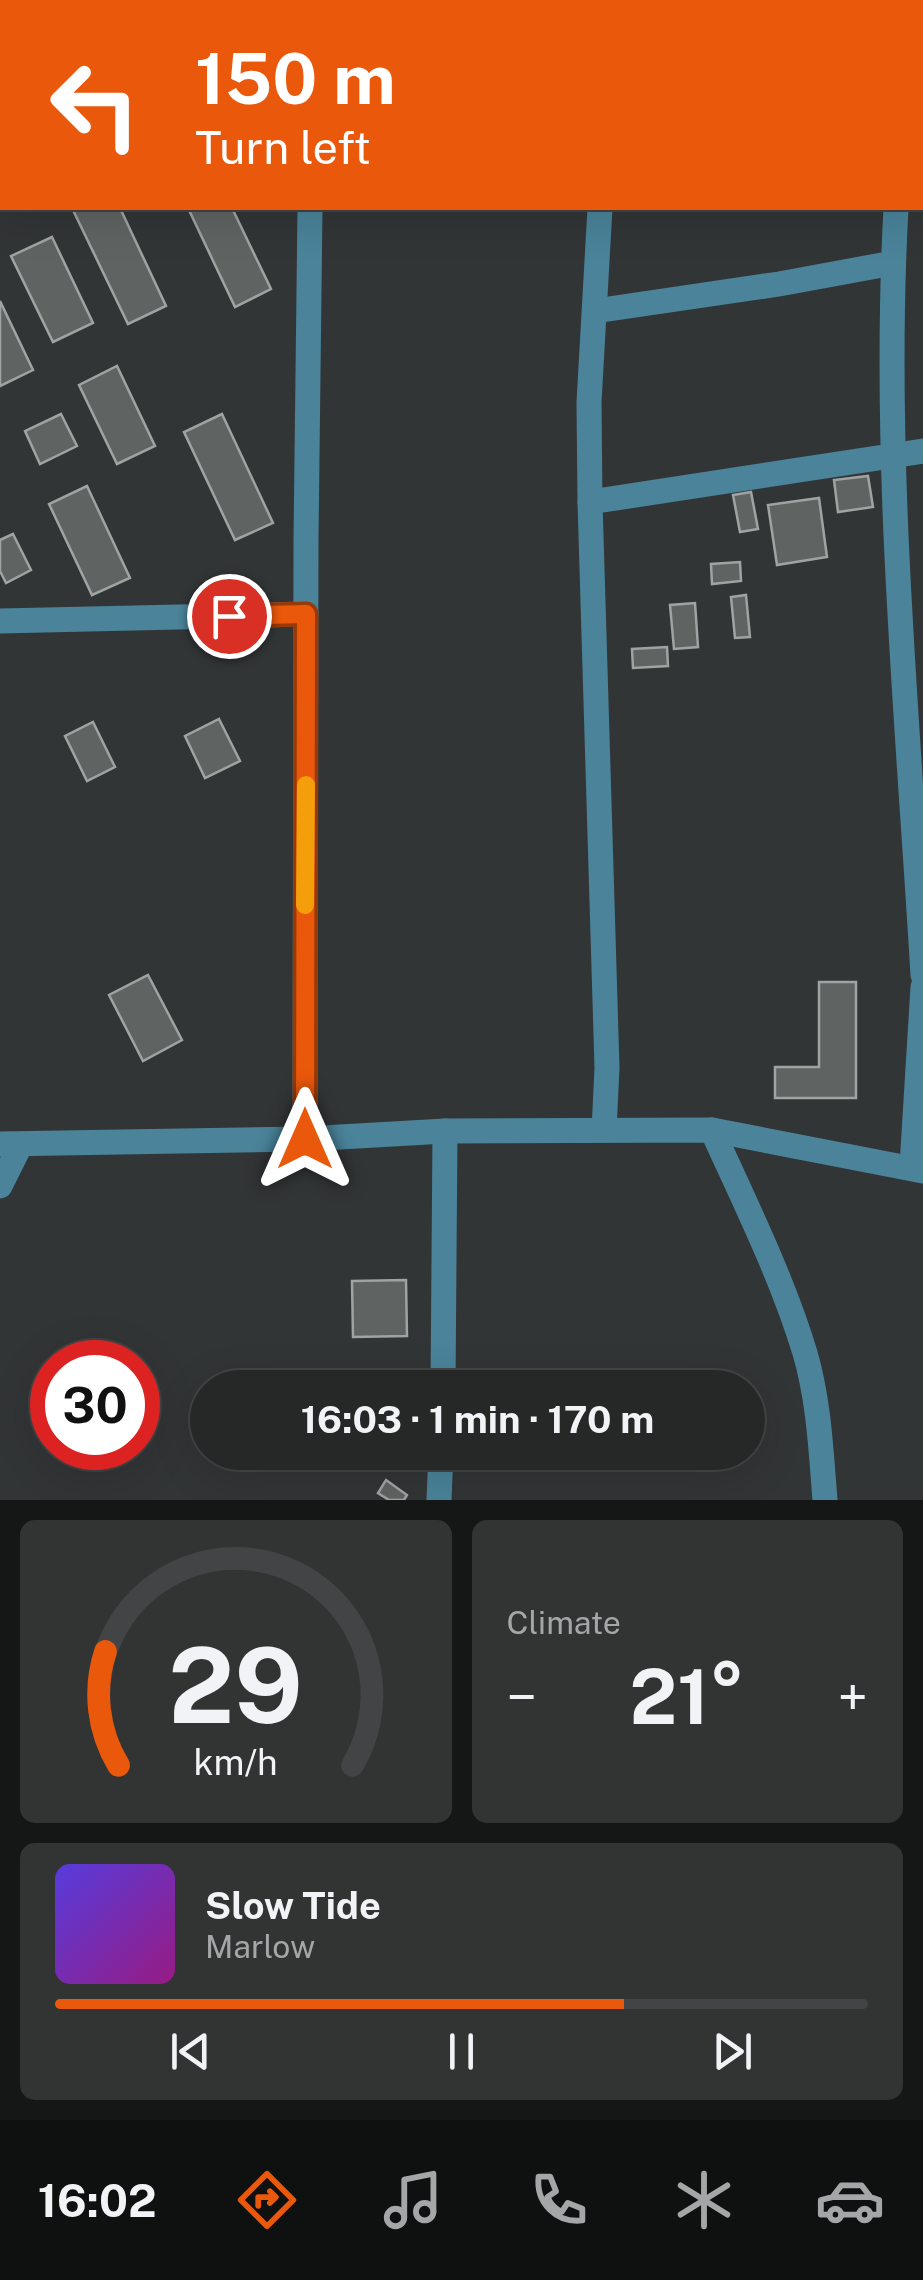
<!DOCTYPE html>
<meta charset="utf-8">
<style>
:root{--surface:#262828;--page:#323434;--text:#f1f3f6;--muted:#a4a6a8;--line:#424445;--accent:#ea580c}
body{margin:0;font-family:"Public Sans",sans-serif;background:var(--page);color:var(--text);height:100vh;display:flex;flex-direction:column;font-size:38px;white-space:nowrap}
*{box-sizing:border-box;margin:0}
p{font-size:32px;color:var(--muted)}
.icon{flex:none;width:55px;height:55px;fill:none;stroke:currentColor;stroke-width:2;stroke-linecap:round;stroke-linejoin:round}
.map{position:relative;height:1500px;overflow:hidden}
.details{display:flex;flex-direction:column;gap:20px;padding:20px;background:#151616;flex:1}
.details>*{flex:none}
.guide{position:absolute;left:0px;top:0px;width:925px;height:210px;box-shadow:0 10px 40px #0002,0 0 0 2px var(--line);background:#ea580c;color:#fff;overflow:hidden}
.speed{position:absolute;left:30px;top:1340px;display:flex;gap:20px;font-size:50px;font-weight:700;text-align:center}
.speed>*{display:grid;place-content:center;width:130px;height:130px;border-radius:50%;background:var(--surface);box-shadow:0 10px 40px #0002,0 0 0 2px var(--line);line-height:1}
.speed .limit{border:15px solid #d22;background:#fff;color:#111}
.pin{position:absolute;display:grid;place-items:center;width:85px;height:85px;color:#fff;margin:-42px;border:5px solid #fff;border-radius:50%;box-shadow:0 2px 10px #0007}
.me{position:absolute;width:110px;margin:-55px;rotate:0deg;stroke-linejoin:round;filter:drop-shadow(0 0 8px #0008)}
.turn{display:flex;align-items:center;gap:35px;height:210px;padding:0 30px;font-size:45px}
.turn .icon{width:130px;height:130px;stroke-width:2.5}
.turn b{display:block;font-size:70px;line-height:85px}
.big{font-size:75px;font-weight:700;line-height:1.1}
.details .card{flex:1;display:flex;flex-direction:column;justify-content:center;gap:15px;min-width:0;padding:0 35px;border-radius:15px;background:var(--page)}
.details .dial{align-items:center;gap:0}
.dial svg{height:260px;overflow:visible;fill:none;stroke:var(--line);stroke-width:7;stroke-linecap:round;text-anchor:middle}
.dial text{fill:var(--text);stroke:none}
.song{display:flex;align-items:center;gap:30px}
.cover{width:120px;height:120px;border-radius:15px;background:linear-gradient(135deg,hsl(250 70% 55%),hsl(310 70% 35%))}
.played{height:10px;border-radius:5px;background:linear-gradient(90deg,var(--accent) 70%,var(--line) 70%)}
.keys{display:flex;justify-content:space-around;direction:ltr}
.heat{display:flex;justify-content:space-between;align-items:center;font-size:55px;direction:ltr}
.details .tiles{flex:1;display:grid;gap:20px;grid-template-columns:1fr 1fr}
.card:last-child{grid-column:span 2}
.trip{position:absolute;left:190px;top:1370px;width:575px;height:100px;border-radius:50px;background:var(--surface);box-shadow:0 10px 40px #0002,0 0 0 2px var(--line);font-weight:700;line-height:100px;text-align:center}
.tab-bar{display:flex;height:160px;justify-content:space-around;align-items:center;background:#0f1010;color:var(--muted)}
.tab-bar .icon{width:70px;height:70px}
.tab-bar .active{color:var(--accent)}
.tab-bar b{font-size:45px;color:var(--text)}
.map>svg:first-child{display:block}
.building{fill:#5f6463;stroke:#9fa4a3;stroke-width:2.5}
.lines{fill:none;stroke-linecap:round;stroke-linejoin:round}
.minor{stroke:#4a839a;stroke-width:25}
.route-casing{stroke:#983908;stroke-width:25}
.route{stroke:#ea580c;stroke-width:18}
.slow{stroke:#f59e0b;stroke-width:18}
</style>
<div class="map">
<svg width="923" height="1500" viewBox="0 0 923 1500">
<rect width="100%" height="100%" fill="#323536"/>
<!-- building -->
<g class="building">
<polygon points="72,208 120,208 166,306 128,324"/>
<polygon points="188,208 232,208 271,289 235,307"/>
<polygon points="52,237 93,323 53,342 11,256"/>
<polygon points="0,301 33,370 0,386"/>
<polygon points="117,366 155,446 117,464 79,385"/>
<polygon points="61,414 77,446 40,464 25,431"/>
<polygon points="222,414 273,523 235,540 184,432"/>
<polygon points="868,476 873,507 838,512 834,480"/>
<polygon points="87,486 130,578 92,595 49,504"/>
<polygon points="751,492 758,529 740,532 733,495"/>
<polygon points="819,498 827,557 777,565 768,505"/>
<polygon points="13,534 31,570 6,583 0,571 0,540"/>
<polygon points="740,562 741,581 712,584 711,564"/>
<polygon points="746,595 750,637 735,638 731,597"/>
<polygon points="695,603 698,647 674,649 670,605"/>
<polygon points="667,647 668,666 633,668 632,649"/>
<polygon points="219,719 240,761 205,778 185,736"/>
<polygon points="93,722 115,767 87,781 65,736"/>
<polygon points="148,975 182,1040 143,1061 109,995"/>
<polygon points="819,982 856,982 856,1098 775,1098 775,1067 819,1067"/>
<polygon points="406,1280 407,1336 353,1337 352,1281"/>
<polygon points="386,1480 407,1495 404,1500 389,1500 378,1493"/>
</g>
<g class="lines">
<!-- minor -->
<g class="minor">
<polyline points="316,0 317,2"/>
<polyline points="605,0 605,2"/>
<polyline points="922,119 923,119"/>
<polyline points="0,124 2,124"/>
<polyline points="600,208 589,402 590,502 607,1068 604,1130"/>
<path d="M896 208C882 461 908 721 923 975"/>
<polyline points="595,311 779,284 893,263"/>
<polyline points="590,502 923,451"/>
<polyline points="0,621 306,614"/>
<path d="M712 1130C745 1203 782 1277 805 1353 819 1401 821 1451 825 1500"/>
<polyline points="305,1139 306,539 310,208"/>
<polyline points="0,1144 305,1139 445,1131 712,1130 923,1171"/>
<polyline points="912,1166 923,987"/>
<polyline points="0,1186 21,1144"/>
<polyline points="443,1388 445,1131"/>
<polyline points="439,1500 441,1452"/>
</g>
</g>
<g class="lines">
<defs>
<polyline id="route" points="229,616 306,614 305,1139"/>
</defs>
<!-- route casing -->
<use href="#route" class="route-casing"/>
<!-- route -->
<use href="#route" class="route"/>
<!-- slow -->
<polyline class="slow" points="305,905 306,785"/>
</g>
</svg>
<div class="speed"><div class="limit">30</div></div>
<div class="pin" style="left:229px;top:616px;background:#d93025"><svg class="icon" aria-label="arrive" viewBox="0 0 24 24"><path d="M6 21V4h12l-3 4 3 4H6"/></svg></div>
<svg class="me" style="left:305px;top:1139px" viewBox="-20 -20 40 40"><path d="M0-17L14 15 0 8-14 15z" fill="#ea580c" stroke="#fff" stroke-width="4"/></svg>
<div class="trip">16:03 · 1 min · 170 m</div>
<div class="guide">
<div class="turn"><svg class="icon" aria-label="left" viewBox="0 0 24 24"><path d="M17 20v-9H6M10 6l-5 5 5 5"/></svg><div><b>150 m</b>Turn left</div></div>
</div>
</div>
<section class="details">
<div class="tiles">
<div class="card dial"><svg viewBox="0 0 100 80">
<path d="M14 69A42 42 0 1 1 86 69"/>
<path d="M14 69A42 42 0 0 1 10 34" stroke="#ea580c"/>
<text x="50" y="56" font-size="32" font-weight="700">29</text>
<text x="50" y="72" font-size="11">km/h</text>
</svg></div>
<div class="card"><p>Climate</p>
<div class="heat"><a>−</a><b class="big">21°</b><a>+</a></div>
</div>
<div class="card">
<div class="song"><i class="cover"></i><div><b>Slow Tide</b><p>Marlow</p></div></div>
<div class="played"></div>
<div class="keys"><svg class="icon" aria-label="previous" viewBox="0 0 24 24"><path d="M18 5L8 12l10 7zM5 5v14"/></svg><svg class="icon" aria-label="pause" viewBox="0 0 24 24"><path d="M8 5v14M16 5v14"/></svg><svg class="icon" aria-label="next" viewBox="0 0 24 24"><path d="M6 5l10 7-10 7zM19 5v14"/></svg></div>
</div>
</div>
</section>
<nav class="tab-bar">
<b>16:02</b>
<svg class="icon active" aria-label="directions" viewBox="0 0 24 24"><path d="M12 3l9 9-9 9-9-9zM9 14v-3h6M13 9l2 2-2 2"/></svg>
<svg class="icon" aria-label="music" viewBox="0 0 24 24"><path d="M9 18V5l10-2v13"/><circle cx="6" cy="18" r="3"/><circle cx="16" cy="16" r="3"/></svg>
<svg class="icon" aria-label="phone" viewBox="0 0 24 24"><path d="M5 4h4l2 5-3 2q2 4 5 5l2-3 5 2v4C11 20 4 13 5 4z"/></svg>
<svg class="icon" aria-label="climate" viewBox="0 0 24 24"><path d="M12 3v18M4 7l16 10M4 17L20 7"/></svg>
<svg class="icon" aria-label="car" viewBox="0 0 24 24"><path d="M5 17H2v-5l4-1 3-4h7l3 4 3 1v5h-3M9 17h6M6 11h13"/><circle cx="7" cy="17" r="2"/><circle cx="17" cy="17" r="2"/></svg>
</nav>
